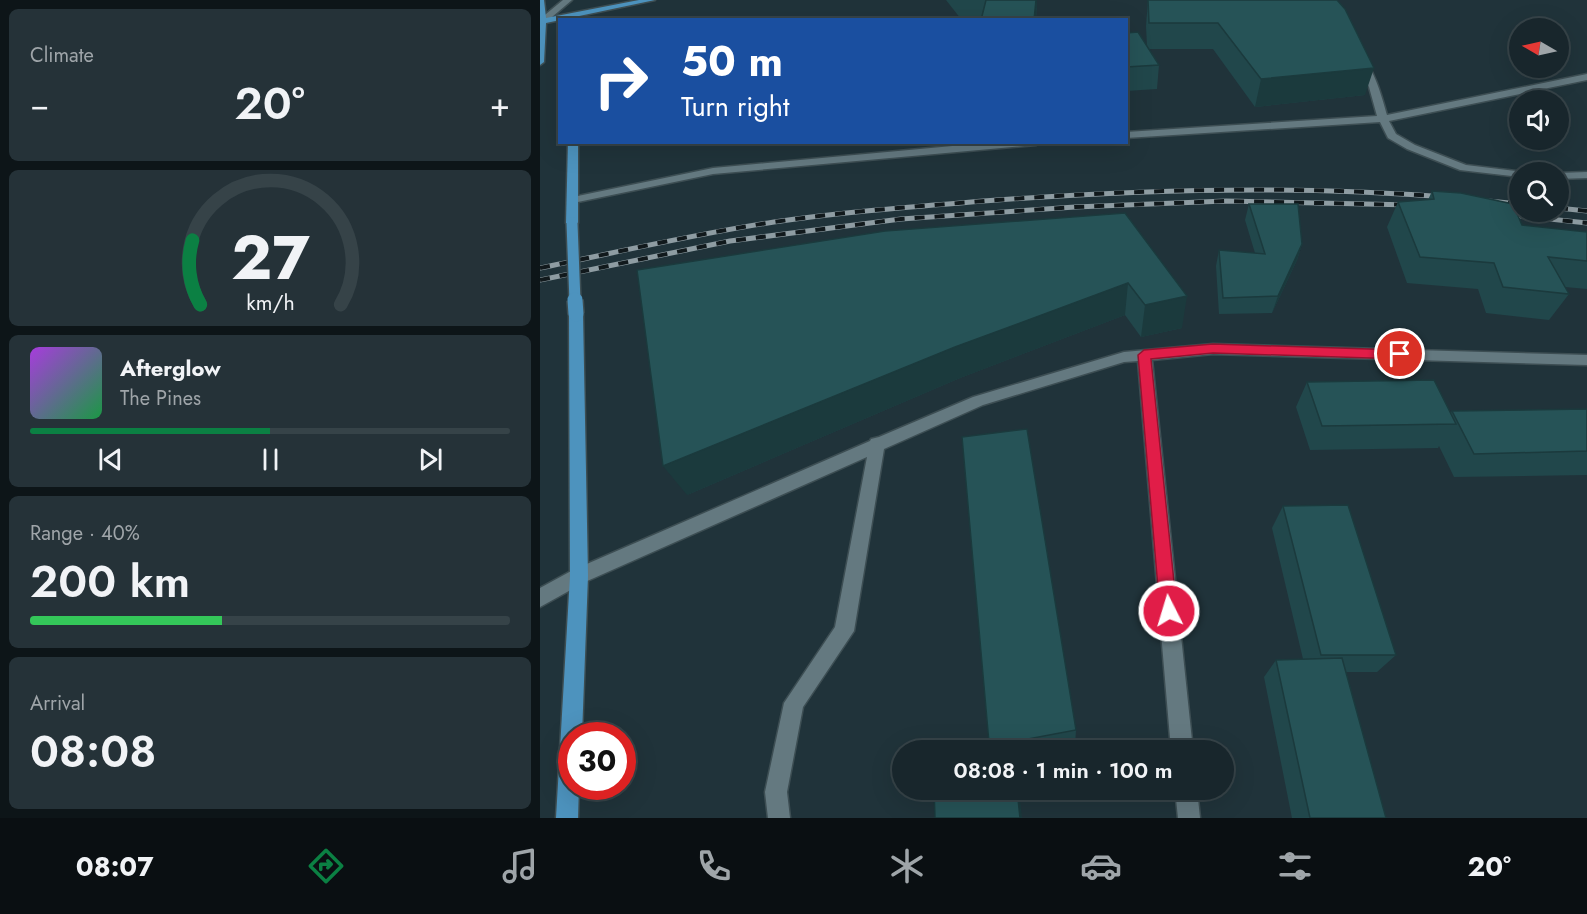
<!DOCTYPE html>
<meta charset="utf-8">
<style>
:root{--surface:#18262c;--page:#253238;--text:#f1f3f6;--muted:#9fa5a9;--line:#364348;--accent:#0b8043}
body{margin:0;font-family:Jost,sans-serif;background:var(--page);color:var(--text);height:100vh;display:flex;flex-direction:column;font-size:22px;white-space:nowrap}
*{box-sizing:border-box;margin:0}
p{font-size:20px;color:var(--muted)}
.icon{flex:none;width:33px;height:33px;fill:none;stroke:currentColor;stroke-width:2;stroke-linecap:round;stroke-linejoin:round}
.map{position:relative;flex:1;overflow:hidden}
.panel{display:flex;flex-direction:column;gap:9px;padding:9px;background:#0d1518;width:540px}
.panel>*{flex:none}
.banner{position:absolute;left:18px;top:18px;width:570px;height:126px;border-radius:0px;box-shadow:0 6px 24px #0002,0 0 0 2px var(--line);background:#1a4fa0;color:#fff;overflow:hidden}
.needle{width:39px;rotate:279deg}
.buttons{position:absolute;left:969px;top:18px;display:grid;gap:12px}
.buttons a{display:grid;place-items:center;width:60px;height:60px;border-radius:50%;background:var(--surface);box-shadow:0 6px 24px #0002,0 0 0 2px var(--line);font-size:30px}
.speed{position:absolute;left:18px;top:722px;display:flex;gap:12px;font-size:30px;font-weight:700;text-align:center}
.speed>*{display:grid;place-content:center;width:78px;height:78px;border-radius:50%;background:var(--surface);box-shadow:0 6px 24px #0002,0 0 0 2px var(--line);line-height:1}
.speed .limit{border:9px solid #d22;background:#fff;color:#111}
.pin{position:absolute;display:grid;place-items:center;width:51px;height:51px;color:#fff;margin:-26px;border:3px solid #fff;border-radius:50%;box-shadow:0 2px 6px #0007}
.me{position:absolute;width:66px;margin:-33px;rotate:355deg;stroke-linejoin:round;filter:drop-shadow(0 0 4px #0008)}
.turn{display:flex;align-items:center;gap:21px;height:126px;padding:0 24px;font-size:27px}
.turn .icon{width:78px;height:78px;stroke-width:2.5}
.turn b{display:block;font-size:42px;line-height:51px}
.big{font-size:45px;font-weight:600;line-height:1.1}
.panel .card{flex:1;display:flex;flex-direction:column;justify-content:center;gap:9px;min-width:0;padding:0 21px;border-radius:9px;background:var(--page)}
.panel .dial{align-items:center;gap:0}
.dial svg{height:156px;overflow:visible;fill:none;stroke:var(--line);stroke-width:7;stroke-linecap:round;text-anchor:middle}
.dial text{fill:var(--text);stroke:none}
.song{display:flex;align-items:center;gap:18px}
.cover{width:72px;height:72px;border-radius:9px;background:linear-gradient(135deg,hsl(280 70% 55%),hsl(140 70% 35%))}
.played{height:6px;border-radius:3px;background:linear-gradient(90deg,var(--accent) 50%,var(--line) 50%)}
.keys{display:flex;justify-content:space-around;direction:ltr}
.heat{display:flex;justify-content:space-between;align-items:center;font-size:33px;direction:ltr}
.charge{height:9px;border-radius:4px;background:linear-gradient(90deg,#34c759 40%,var(--line) 0)}
.trip{position:absolute;left:352px;top:740px;width:342px;height:60px;border-radius:30px;background:var(--surface);box-shadow:0 6px 24px #0002,0 0 0 2px var(--line);font-weight:600;line-height:60px;text-align:center}
.tab-bar{display:flex;height:96px;justify-content:space-around;align-items:center;background:#0a0f12;color:var(--muted)}
.tab-bar .icon{width:42px;height:42px}
.tab-bar .on{color:var(--accent)}
.tab-bar b{font-size:27px;color:var(--text)}
main{display:flex;flex:1;min-height:0}
.map>svg:first-child{display:block}
.lines{fill:none;stroke-linecap:round;stroke-linejoin:round}
.minor-casing{stroke:#3d4e53;stroke-width:3}
.major-casing{stroke:#3d4e53;stroke-width:3}
.minor{fill:#647980;fill-rule:evenodd}
.major{fill:#4d93be;fill-rule:evenodd}
.rail-casing{stroke:#8e9ca2;stroke-width:5}
.rail{stroke:#11191c;stroke-width:4;stroke-dasharray:10;stroke-linecap:butt}
.major-bridge-far1-casing{stroke:#3d4e53;stroke-width:14;stroke-linecap:butt}
.major-bridge-casing{stroke:#3d4e53;stroke-width:18;stroke-linecap:butt}
.major-bridge-far1{stroke:#4d93be;stroke-width:11}
.major-bridge{stroke:#4d93be;stroke-width:15}
.wall{fill:#21474b}
.shaded-wall{fill:#1b3a3d}
.building{fill:#265357;stroke:#1b3a3d;stroke-width:1.5}
.route{fill:#e11d48;stroke:#92132f;stroke-width:1.5}
</style>
<main>
<section class="panel">
<div class="card"><p>Climate</p>
<div class="heat"><a>−</a><b class="big">20°</b><a>+</a></div>
</div>
<div class="card dial"><svg viewBox="0 0 100 80">
<path d="M14 69A42 42 0 1 1 86 69"/>
<path d="M14 69A42 42 0 0 1 10 36" stroke="#0b8043"/>
<text x="50" y="56" font-size="32" font-weight="700">27</text>
<text x="50" y="72" font-size="11">km/h</text>
</svg></div>
<div class="card">
<div class="song"><i class="cover"></i><div><b>Afterglow</b><p>The Pines</p></div></div>
<div class="played"></div>
<div class="keys"><svg class="icon" aria-label="previous" viewBox="0 0 24 24"><path d="M18 5L8 12l10 7zM5 5v14"/></svg><svg class="icon" aria-label="pause" viewBox="0 0 24 24"><path d="M8 5v14M16 5v14"/></svg><svg class="icon" aria-label="next" viewBox="0 0 24 24"><path d="M6 5l10 7-10 7zM19 5v14"/></svg></div>
</div>
<div class="card"><p>Range · 40%</p><b class="big">200 km</b><div class="charge"></div></div>
<div class="card"><p>Arrival</p><b class="big">08:08</b></div>
</section>
<div class="map">
<svg width="1047" height="818" viewBox="0 0 1047 818">
<rect width="100%" height="100%" fill="#20333a"/>
<g class="lines">
<defs>
<g id="minor">
<polygon points="23,0 32,0 5,23 0,23 0,19"/>
<path d="M821 58C834 66 843 101 847 115L1047 74V80L849 121 856 134 875 145 926 165 984 172H980V177L920 170 867 149 848 138 840 122 586 138V132L837 116 829 87 817 61Z"/>
<polygon points="456,142 501,142 496,145 173,174 33,203 27,200 33,197 173,168"/>
<polygon points="1047,172 1047,178 1018,179 1018,173"/>
<polygon points="673,344 1047,355 1047,365 673,354 612,360 653,750 631,750 598,361 584,362 443,405 344,449 314,631 263,707 247,792 250,818 228,818 225,792 244,703 295,627 327,457 45,582 0,607 0,588 33,570 330,441 331,439 339,437 433,397 584,352"/>
<polygon points="635,789 657,789 660,818 638,818"/>
</g>
<g id="major">
<polygon points="0,0 4,0 6,18 99,0 115,0 6,23 4,62 0,65"/>
<polygon points="28,142 38,142 38,223 32,227 26,223"/>
<polygon points="36,309 43,314 48,576 42,735 32,735 32,786 39,786 38,818 16,818 30,576 29,314"/>
</g>
</defs>
<!-- minor casing -->
<use href="#minor" class="minor-casing"/>
<!-- major casing -->
<use href="#major" class="major-casing"/>
<!-- minor -->
<use href="#minor" class="minor"/>
<!-- major -->
<use href="#major" class="major"/>
<defs>
<g id="rail">
<polyline points="948,201 980,204"/>
<polyline points="1018,208 1047,211"/>
<polyline points="963,214 1047,223"/>
<path d="M0 268C78 252 155 234 234 222 308 211 383 206 457 200 607 189 756 185 906 197"/>
<polyline points="0,280 190,241 361,219 535,207 686,201 873,205"/>
</g>
</defs>
<!-- rail casing -->
<use href="#rail" class="rail-casing"/>
<!-- rail -->
<use href="#rail" class="rail"/>
<defs>
<polyline id="major-bridge-far1" points="32,223 35,302"/>
<polyline id="major-bridge" points="35,300 36,314"/>
</defs>
<!-- major-bridge-far1 casing -->
<use href="#major-bridge-far1" class="major-bridge-far1-casing"/>
<!-- major-bridge casing -->
<use href="#major-bridge" class="major-bridge-casing"/>
<!-- major-bridge-far1 -->
<use href="#major-bridge-far1" class="major-bridge-far1"/>
<!-- major-bridge -->
<use href="#major-bridge" class="major-bridge"/>
</g>
<!-- wall -->
<g class="wall">
<polygon points="406,0 497,0 496,20 421,19"/>
<polygon points="608,0 797,0 825,95 715,107 673,49 609,49 619,65 617,89 586,91 586,33 607,46 606,26"/>
<polygon points="145,142 187,142 186,144 145,144"/>
<polygon points="892,191 982,225 1047,232 1047,289 1025,287 1029,294 1009,320 946,313 938,289 867,283 847,227 858,202 888,200"/>
<polygon points="709,204 762,244 757,260 732,313 679,314 676,266 679,250 715,253 705,220"/>
<polygon points="585,213 642,328 601,337 585,315 420,378 147,495"/>
<polygon points="767,382 911,413 912,411 1047,409 1047,475 914,477 899,446 898,448 770,450 756,407"/>
<polygon points="743,506 856,655 837,672 806,672 846,818 752,818 724,677 736,660 763,659 732,528"/>
<polygon points="536,730 535,747 520,750 411,750"/>
</g>
<!-- shaded-wall -->
<g class="shaded-wall">
<polygon points="496,0 497,0 496,20 494,20"/>
<polygon points="834,68 825,95 715,107 721,79"/>
<polygon points="762,244 757,260 732,313 738,296"/>
<polygon points="588,283 585,315 420,378 147,495 123,466 415,347"/>
<polygon points="647,296 642,328 601,337 605,305"/>
<polygon points="477,789 479,789 482,818 480,818"/>
</g>
<!-- building -->
<g class="building">
<polygon points="446,0 496,0 494,20 441,20"/>
<polygon points="608,0 797,0 805,9 834,68 721,79 678,23 609,23"/>
<polygon points="598,32 619,65 586,67 586,33"/>
<polygon points="892,191 921,193 973,204 982,225 1047,232 1047,261 1008,257 1029,294 963,287 954,263 880,257 858,202 894,199"/>
<polygon points="709,204 758,204 762,244 738,296 683,298 679,250 725,254"/>
<polygon points="585,213 647,296 605,305 588,283 415,347 123,466 97,270 345,231"/>
<polygon points="894,380 916,424 782,426 767,382"/>
<polygon points="1047,409 1047,451 934,454 912,411"/>
<polygon points="487,429 536,730 472,742 473,750 411,750 449,743 422,437"/>
<polygon points="808,505 856,655 781,655 743,506"/>
<polygon points="802,658 846,818 770,818 736,660"/>
<polygon points="394,789 477,789 480,818 395,818"/>
</g>
<!-- route -->
<polygon class="route" points="673,344 860,350 866,354 860,359 673,353 611,359 637,611 635,616 629,619 623,616 620,611 598,355 604,350"/>
</svg>
<div class="buttons">
<a><svg class="needle" viewBox="-14 -14 28 28"><path d="M0-13l5 13h-10z" fill="#e53935"/><path d="M0 13l5-13h-10z" fill="#9fa5a9"/></svg></a>
<a><svg class="icon" aria-label="sound" viewBox="0 0 24 24"><path d="M4 9h4l5-4v14l-5-4H4zM17 9q2 3 0 6"/></svg></a>
<a><svg class="icon" aria-label="search" viewBox="0 0 24 24"><circle cx="10" cy="10" r="6"/><path d="M15 15l6 6"/></svg></a>
</div>
<div class="speed"><div class="limit">30</div></div>
<div class="pin" style="left:860px;top:354px;background:#d93025"><svg class="icon" aria-label="arrive" viewBox="0 0 24 24"><path d="M6 21V4h12l-3 4 3 4H6"/></svg></div>
<svg class="me" style="left:629px;top:611px" viewBox="-20 -20 40 40"><circle r="17" fill="#e11d48" stroke="#fff" stroke-width="3"/><path d="M0-11L8 9 0 5-8 9z" fill="#fff"/></svg>
<div class="trip">08:08 · 1 min · 100 m</div>
<div class="banner">
<div class="turn"><svg class="icon" aria-label="right" viewBox="0 0 24 24"><path d="M7 20v-9h11M14 6l5 5-5 5"/></svg><div><b>50 m</b>Turn right</div></div>
</div>
</div>
</main>
<nav class="tab-bar">
<b>08:07</b>
<svg class="icon on" aria-label="directions" viewBox="0 0 24 24"><path d="M12 3l9 9-9 9-9-9zM9 14v-3h6M13 9l2 2-2 2"/></svg>
<svg class="icon" aria-label="music" viewBox="0 0 24 24"><path d="M9 18V5l10-2v13"/><circle cx="6" cy="18" r="3"/><circle cx="16" cy="16" r="3"/></svg>
<svg class="icon" aria-label="phone" viewBox="0 0 24 24"><path d="M5 4h4l2 5-3 2q2 4 5 5l2-3 5 2v4C11 20 4 13 5 4z"/></svg>
<svg class="icon" aria-label="climate" viewBox="0 0 24 24"><path d="M12 3v18M4 7l16 10M4 17L20 7"/></svg>
<svg class="icon" aria-label="car" viewBox="0 0 24 24"><path d="M5 17H2v-5l4-1 3-4h7l3 4 3 1v5h-3M9 17h6M6 11h13"/><circle cx="7" cy="17" r="2"/><circle cx="17" cy="17" r="2"/></svg>
<svg class="icon" aria-label="filters" viewBox="0 0 24 24"><path d="M4 7h16M4 17h16"/><circle cx="9" cy="7" r="2"/><circle cx="15" cy="17" r="2"/></svg>
<b>20°</b>
</nav>
